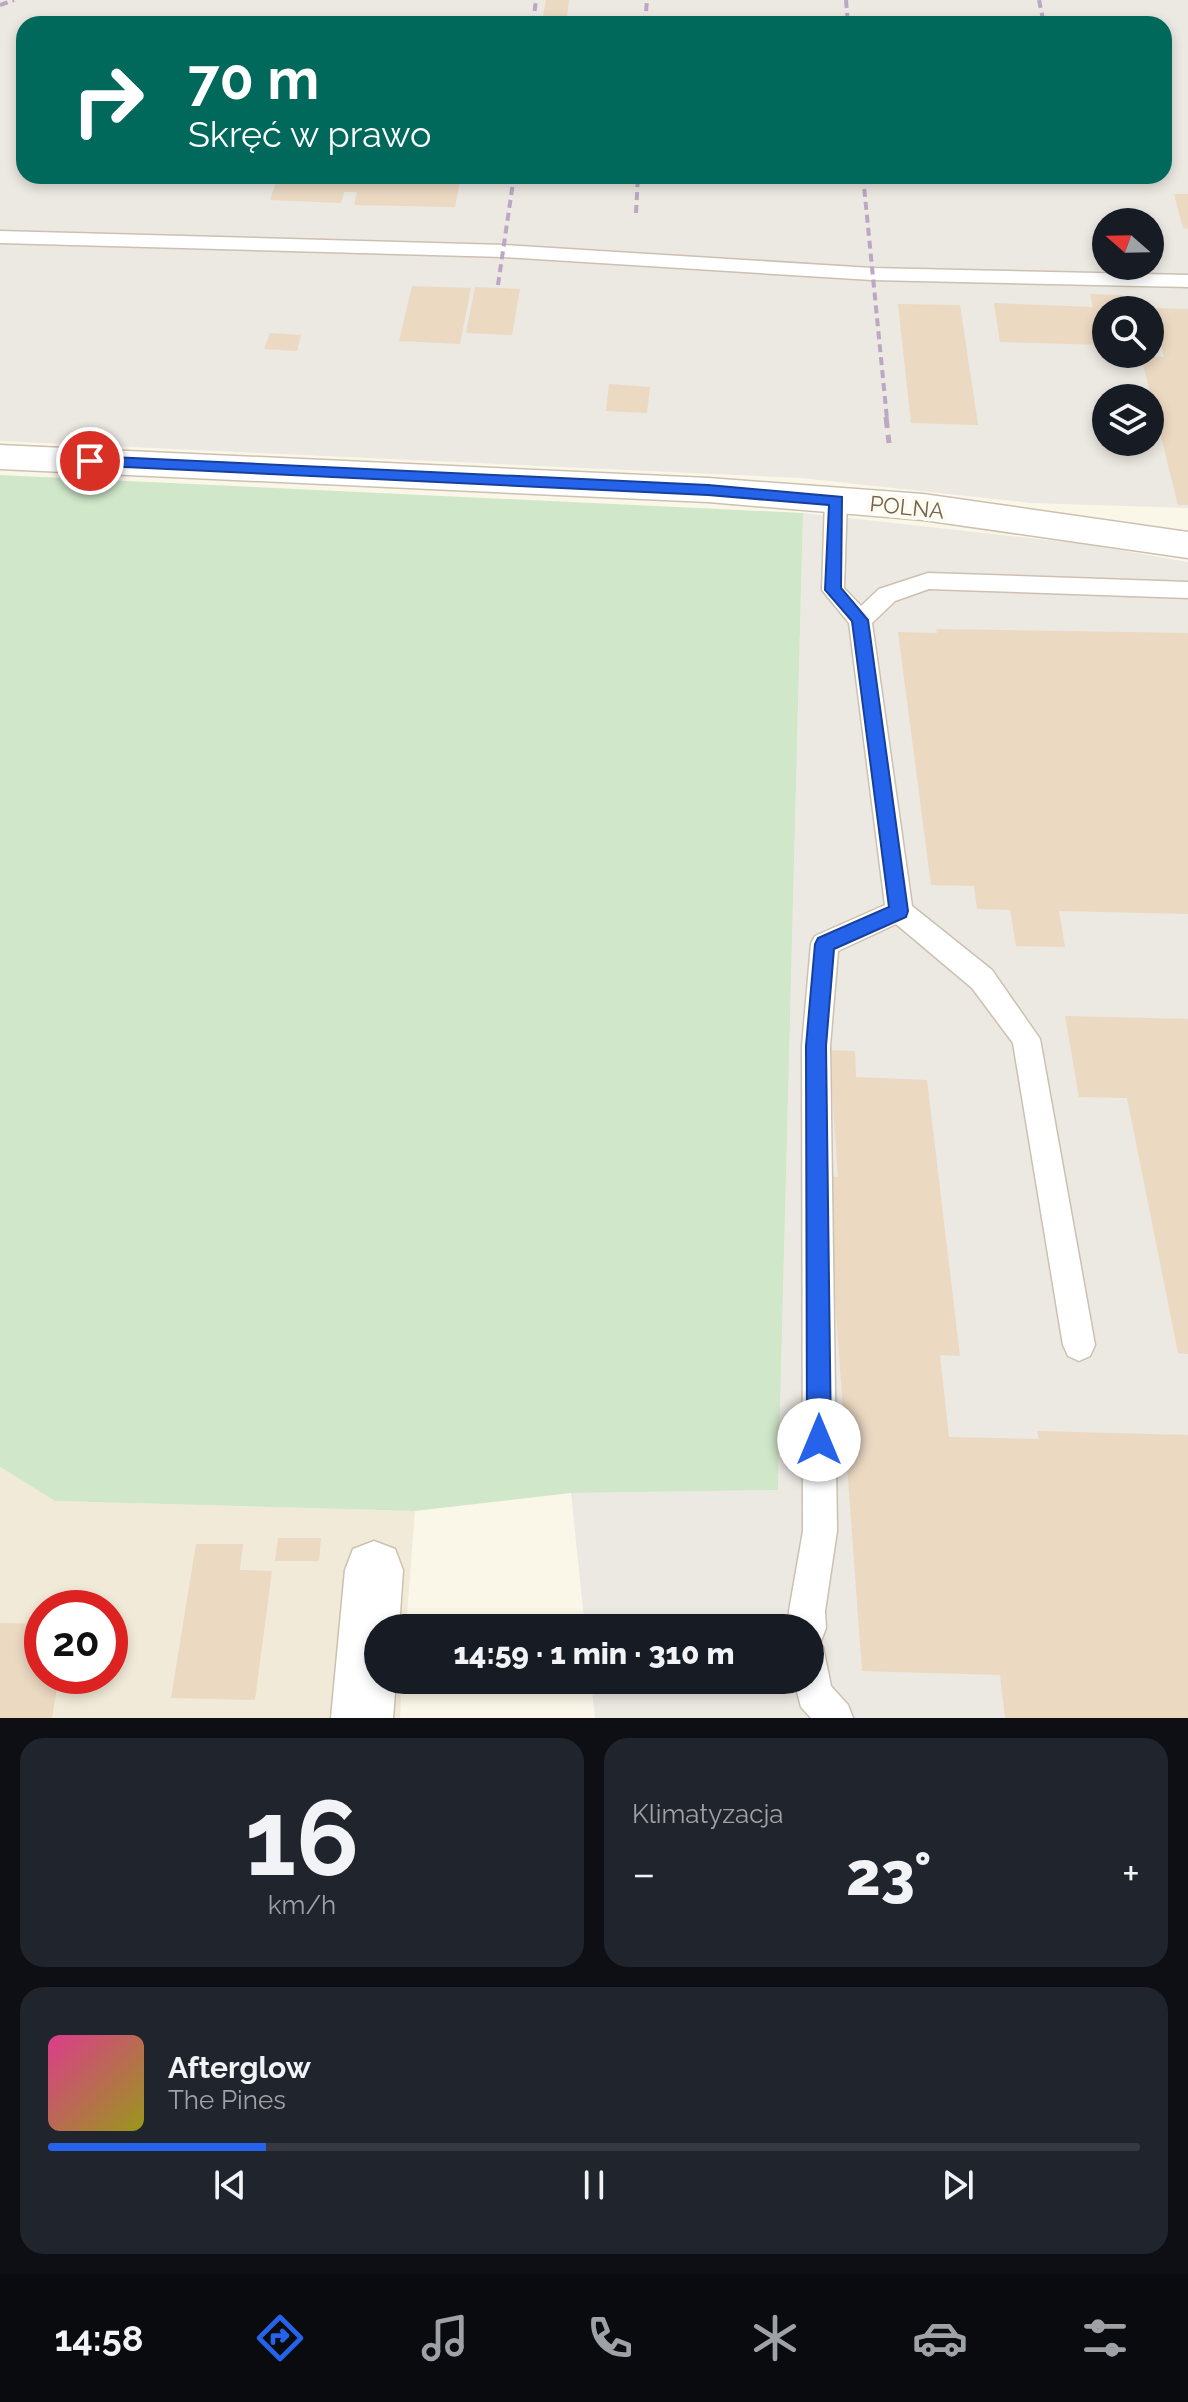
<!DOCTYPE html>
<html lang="pl">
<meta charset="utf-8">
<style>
:root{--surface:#171b24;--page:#20242c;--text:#f1f3f6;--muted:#9ea1a6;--line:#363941;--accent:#2563eb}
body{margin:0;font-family:Raleway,sans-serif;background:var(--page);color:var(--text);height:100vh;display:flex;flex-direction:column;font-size:30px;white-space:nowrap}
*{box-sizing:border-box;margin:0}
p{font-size:26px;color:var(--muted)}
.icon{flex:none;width:44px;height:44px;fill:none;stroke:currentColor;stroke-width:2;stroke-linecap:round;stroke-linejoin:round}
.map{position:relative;height:1718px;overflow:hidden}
.drawer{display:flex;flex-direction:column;gap:20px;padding:20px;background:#0d0f14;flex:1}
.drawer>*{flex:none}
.top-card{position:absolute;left:16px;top:16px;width:1156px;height:168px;border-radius:24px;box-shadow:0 4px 12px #0003;background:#00695c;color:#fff;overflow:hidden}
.needle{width:52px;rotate:290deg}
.tools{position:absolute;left:1092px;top:208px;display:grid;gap:16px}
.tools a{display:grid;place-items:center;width:72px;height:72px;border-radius:50%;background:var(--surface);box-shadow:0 4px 12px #0003;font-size:40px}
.speed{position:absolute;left:24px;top:1590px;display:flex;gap:16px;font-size:40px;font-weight:700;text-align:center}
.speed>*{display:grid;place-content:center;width:104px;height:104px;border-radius:50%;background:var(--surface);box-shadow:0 4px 12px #0003;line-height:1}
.speed .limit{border:12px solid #d22;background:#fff;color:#111}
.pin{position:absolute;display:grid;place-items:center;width:68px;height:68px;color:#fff;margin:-34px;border:4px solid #fff;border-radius:50%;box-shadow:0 2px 8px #0007}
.me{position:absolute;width:88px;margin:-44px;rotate:0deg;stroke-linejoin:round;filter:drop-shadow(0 0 6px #0008)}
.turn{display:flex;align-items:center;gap:28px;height:168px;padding:0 40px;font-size:36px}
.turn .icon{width:104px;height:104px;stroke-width:2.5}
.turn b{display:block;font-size:56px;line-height:68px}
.big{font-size:60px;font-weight:800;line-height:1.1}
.drawer .card{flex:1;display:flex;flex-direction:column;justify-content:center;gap:12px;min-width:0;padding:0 28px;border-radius:24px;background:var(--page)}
.drawer .dial{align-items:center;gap:0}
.dial b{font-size:104px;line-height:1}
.song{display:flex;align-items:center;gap:24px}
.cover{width:96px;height:96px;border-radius:12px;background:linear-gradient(135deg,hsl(330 70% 55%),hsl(60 70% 35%))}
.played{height:8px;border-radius:4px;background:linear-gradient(90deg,var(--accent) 20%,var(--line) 20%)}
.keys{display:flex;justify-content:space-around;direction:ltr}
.heat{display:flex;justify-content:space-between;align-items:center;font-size:44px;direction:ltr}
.drawer .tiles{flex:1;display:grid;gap:20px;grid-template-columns:1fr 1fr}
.card:last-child{grid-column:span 2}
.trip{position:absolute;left:364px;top:1614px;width:460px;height:80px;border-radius:40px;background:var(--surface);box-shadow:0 4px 12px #0003;font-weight:800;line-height:80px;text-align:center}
.dock{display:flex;height:128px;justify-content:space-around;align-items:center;background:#090b0e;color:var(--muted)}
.dock .icon{width:56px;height:56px}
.dock .current{color:var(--accent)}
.dock b{font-size:36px;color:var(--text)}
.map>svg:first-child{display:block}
.residential{fill:#f1ead8;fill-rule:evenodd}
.industrial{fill:#ece8e2;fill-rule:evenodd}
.green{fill:#d0e7c9}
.building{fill:#ebd9c2}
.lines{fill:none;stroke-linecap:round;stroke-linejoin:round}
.service-casing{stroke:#ccc1b0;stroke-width:3}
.minor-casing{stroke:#ccc1b0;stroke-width:3}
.service{fill:#fff;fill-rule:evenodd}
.minor{fill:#fff;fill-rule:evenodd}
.rail-far1{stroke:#bca8c4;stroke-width:4;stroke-dasharray:8 5;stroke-linecap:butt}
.rail{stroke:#bca8c4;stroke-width:5;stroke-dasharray:11 7;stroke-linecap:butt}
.route{fill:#2563eb;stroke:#184099;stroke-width:2}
.labels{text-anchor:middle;stroke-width:8;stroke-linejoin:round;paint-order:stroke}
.street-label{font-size:22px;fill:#73624f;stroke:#fdfaef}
</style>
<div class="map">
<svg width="1188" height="1718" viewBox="0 0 1188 1718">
<rect width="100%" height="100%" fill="#faf7e9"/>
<!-- residential -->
<path class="residential" d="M0 1467 55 1501 415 1511 406 1628H378V1680H402L400 1718H0ZM42 1608H110V1676H42Z"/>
<!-- industrial -->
<g class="industrial">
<path d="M0 0H1188V508L1031 503 801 478 0 441ZM24 24H1164V176H24ZM1106 222H1150V266H1106ZM1106 310H1150V354H1106ZM1106 398H1150V442H1106Z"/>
<polygon points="803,513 1084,544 1188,562 1188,1718 595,1718 591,1680 810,1680 810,1628 585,1628 571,1493 778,1490"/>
</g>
<!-- green -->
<polygon class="green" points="0,475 803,513 778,1490 571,1493 415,1511 55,1501 0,1467"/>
<!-- building -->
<g class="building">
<polygon points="546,0 569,0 567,17 543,16"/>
<polygon points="278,176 348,176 348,179 360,179 361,176 461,176 455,207 354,205 357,192 344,192 341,203 270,200"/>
<polygon points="1174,194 1188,194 1188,229 1183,228"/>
<polygon points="412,286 471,288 460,344 399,341"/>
<polygon points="475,287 520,289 512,335 466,333"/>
<polygon points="1090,294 1122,295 1125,310 1106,310 1106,345 1000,342 994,303 1093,307"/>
<polygon points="898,304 960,305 978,425 911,423"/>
<polygon points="1151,308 1188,309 1188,505 1178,505 1141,356 1164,357"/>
<polygon points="270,333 301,335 297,351 264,349"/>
<polygon points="609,384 650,387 647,413 606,411"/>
<polygon points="936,629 1188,633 1188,914 1059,911 1065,947 1016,946 1010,910 977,909 974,886 931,885 898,632 937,633"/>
<polygon points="1065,1016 1188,1019 1188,1354 1178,1353 1127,1098 1079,1097"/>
<polygon points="829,1050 855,1051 856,1077 927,1080 960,1356 940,1355 949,1437 1039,1439 1037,1431 1188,1435 1188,1718 1005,1718 1000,1675 862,1671 826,1176 838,1177"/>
<polygon points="278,1538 321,1538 319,1561 275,1561"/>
<polygon points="196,1544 243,1544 240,1570 272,1571 255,1700 171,1698"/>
<polygon points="0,1623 42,1624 42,1676 59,1676 52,1718 0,1718"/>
</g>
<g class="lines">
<defs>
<g id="service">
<polygon points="0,231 504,245 872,268 1188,275 1188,287 872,280 504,257 0,243"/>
<polygon points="836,493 847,500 844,588 861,606 879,589 928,573 1188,582 1188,598 929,589 895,601 872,623 912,906 992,970 1040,1039 1095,1345 1090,1356 1079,1361 1068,1356 1063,1345 1013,1043 972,988 896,924 838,951 830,1046 837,1531 825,1611 826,1628 821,1641 813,1643 823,1647 831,1686 848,1705 853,1718 811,1718 801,1707 794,1680 810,1680 810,1628 790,1628 789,1611 803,1531 802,1046 811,944 815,936 885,905 849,623 822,590 825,500"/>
</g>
<g id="minor">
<polygon points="0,445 708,478 923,494 1188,532 1188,558 923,520 708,502 0,469"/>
<polygon points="374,1541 395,1549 403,1570 399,1628 378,1628 378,1680 396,1680 393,1718 331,1718 345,1570 353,1549"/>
</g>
</defs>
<!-- service casing -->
<use href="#service" class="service-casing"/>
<!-- minor casing -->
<use href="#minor" class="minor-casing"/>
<!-- service -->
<use href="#service" class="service"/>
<!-- minor -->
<use href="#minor" class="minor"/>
<!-- rail-far1 -->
<g class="rail-far1">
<polyline points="846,0 848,24"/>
<polyline points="1039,0 1044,24"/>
<polyline points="0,5 14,0"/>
<polyline points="533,24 536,0"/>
<polyline points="645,24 647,0"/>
<polyline points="863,176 887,419"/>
<polyline points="636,213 638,176"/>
<polyline points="498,285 514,176"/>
</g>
<!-- rail -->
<polyline class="rail" points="886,417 889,443"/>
</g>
<!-- route -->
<polygon class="route" points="90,456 708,485 842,497 841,588 868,620 908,911 906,917 834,949 826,1046 831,1440 827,1449 819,1452 811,1449 807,1440 806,1046 815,944 818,938 889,907 852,621 825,590 829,505 708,495 84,465 84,458"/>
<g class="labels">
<!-- street labels -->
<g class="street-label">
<text transform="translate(907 507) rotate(6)" y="8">POLNA</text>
</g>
</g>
</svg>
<div class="tools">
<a><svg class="needle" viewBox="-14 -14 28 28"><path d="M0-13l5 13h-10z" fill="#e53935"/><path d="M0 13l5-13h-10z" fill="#9ea1a6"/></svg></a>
<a><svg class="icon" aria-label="search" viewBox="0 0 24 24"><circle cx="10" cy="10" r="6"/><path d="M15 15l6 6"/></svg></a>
<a><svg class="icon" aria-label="layers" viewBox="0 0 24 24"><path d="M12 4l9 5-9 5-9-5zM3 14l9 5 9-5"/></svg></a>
</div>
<div class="speed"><div class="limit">20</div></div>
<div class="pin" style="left:90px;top:461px;background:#d93025"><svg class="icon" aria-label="arrive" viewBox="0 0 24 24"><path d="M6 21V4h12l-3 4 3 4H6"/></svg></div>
<svg class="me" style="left:819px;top:1440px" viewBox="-20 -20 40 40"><circle r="19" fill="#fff"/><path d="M0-13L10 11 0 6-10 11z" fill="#2563eb"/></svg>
<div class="trip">14:59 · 1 min · 310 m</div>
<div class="top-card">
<div class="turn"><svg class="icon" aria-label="right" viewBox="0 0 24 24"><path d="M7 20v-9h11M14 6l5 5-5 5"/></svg><div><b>70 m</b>Skręć w prawo</div></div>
</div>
</div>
<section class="drawer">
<div class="tiles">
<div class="card dial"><b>16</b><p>km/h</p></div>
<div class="card"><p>Klimatyzacja</p>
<div class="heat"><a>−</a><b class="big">23°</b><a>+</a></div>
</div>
<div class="card">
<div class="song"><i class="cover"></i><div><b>Afterglow</b><p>The Pines</p></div></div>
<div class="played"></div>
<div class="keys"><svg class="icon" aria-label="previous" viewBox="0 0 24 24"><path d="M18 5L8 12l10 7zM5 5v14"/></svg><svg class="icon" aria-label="pause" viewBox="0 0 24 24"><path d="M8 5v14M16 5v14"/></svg><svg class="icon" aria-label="next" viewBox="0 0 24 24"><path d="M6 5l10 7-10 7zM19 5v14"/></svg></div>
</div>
</div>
</section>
<nav class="dock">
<b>14:58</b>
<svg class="icon current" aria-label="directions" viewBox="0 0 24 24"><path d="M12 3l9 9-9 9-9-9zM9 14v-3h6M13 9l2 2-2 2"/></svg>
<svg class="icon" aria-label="music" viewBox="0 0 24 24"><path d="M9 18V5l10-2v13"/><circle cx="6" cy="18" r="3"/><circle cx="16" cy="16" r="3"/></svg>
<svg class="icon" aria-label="phone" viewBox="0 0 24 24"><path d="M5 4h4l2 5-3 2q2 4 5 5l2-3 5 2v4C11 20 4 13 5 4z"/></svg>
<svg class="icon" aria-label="climate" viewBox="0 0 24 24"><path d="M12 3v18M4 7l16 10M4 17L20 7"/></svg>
<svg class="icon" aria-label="car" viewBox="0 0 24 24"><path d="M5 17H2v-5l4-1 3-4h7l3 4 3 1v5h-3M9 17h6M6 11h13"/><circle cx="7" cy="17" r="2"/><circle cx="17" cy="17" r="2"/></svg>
<svg class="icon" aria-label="filters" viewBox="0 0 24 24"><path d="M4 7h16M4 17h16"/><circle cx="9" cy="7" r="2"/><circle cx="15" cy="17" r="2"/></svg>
</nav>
